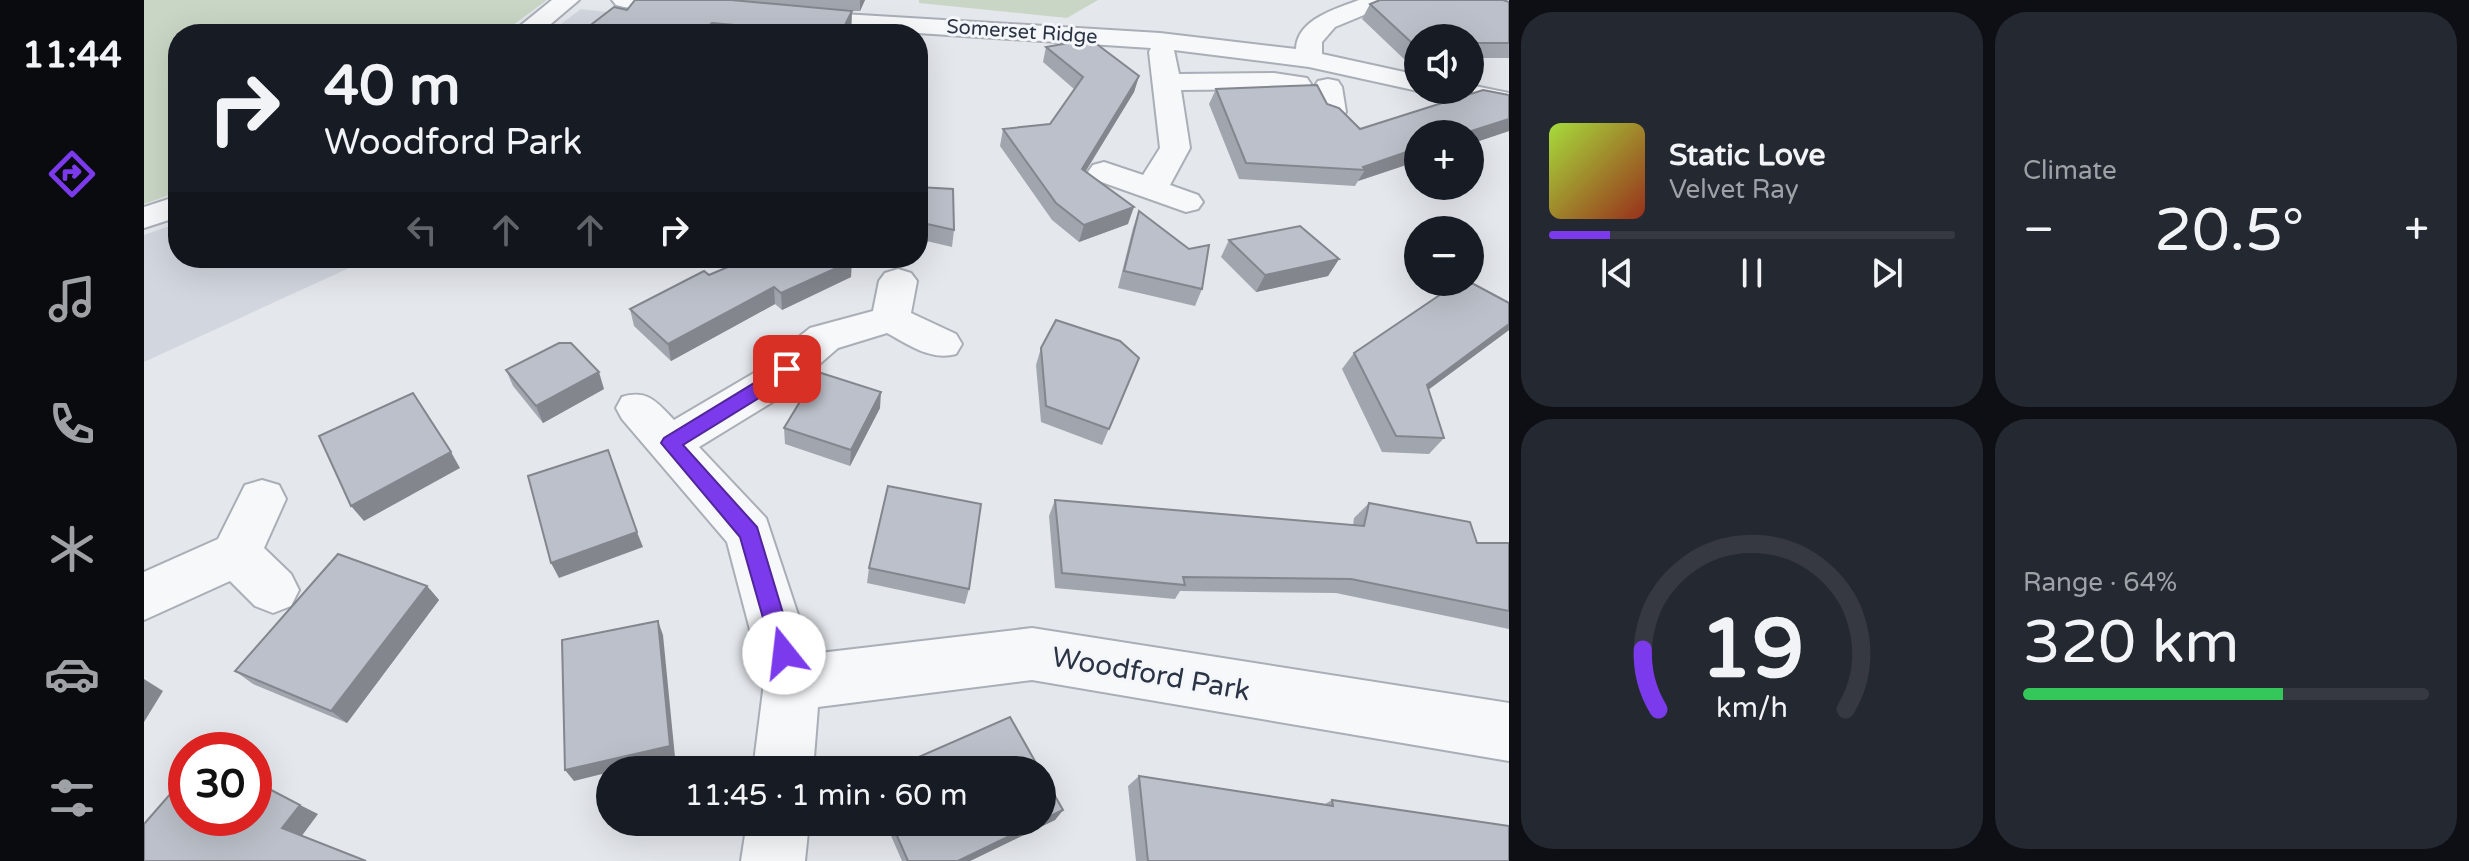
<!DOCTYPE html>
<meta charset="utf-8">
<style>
body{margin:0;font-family:"Varela Round",sans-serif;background:#242831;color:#f1f3f6;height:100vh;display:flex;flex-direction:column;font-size:30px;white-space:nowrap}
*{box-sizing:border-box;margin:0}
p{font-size:26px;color:#9ea1a6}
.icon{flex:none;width:44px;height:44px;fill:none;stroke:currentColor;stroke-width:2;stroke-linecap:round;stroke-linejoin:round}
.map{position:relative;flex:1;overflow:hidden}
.sheet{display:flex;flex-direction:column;gap:12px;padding:12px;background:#0d0f14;width:960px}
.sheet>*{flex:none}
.hud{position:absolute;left:24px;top:24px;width:760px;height:244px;border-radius:32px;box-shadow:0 8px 32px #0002;background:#171b24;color:#f1f3f6;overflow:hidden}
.controls{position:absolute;left:1260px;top:24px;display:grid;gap:16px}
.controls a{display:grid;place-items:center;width:80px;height:80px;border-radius:50%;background:#171b24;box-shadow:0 8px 32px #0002;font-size:40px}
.speed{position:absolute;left:24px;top:732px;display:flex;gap:16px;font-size:40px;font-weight:700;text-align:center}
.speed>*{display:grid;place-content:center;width:104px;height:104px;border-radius:50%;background:#171b24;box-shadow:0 8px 32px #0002;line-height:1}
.speed .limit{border:12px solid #d22;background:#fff;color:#111}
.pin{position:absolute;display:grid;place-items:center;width:68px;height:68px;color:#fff;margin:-34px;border-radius:16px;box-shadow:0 4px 12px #0006}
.me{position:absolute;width:88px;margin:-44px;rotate:344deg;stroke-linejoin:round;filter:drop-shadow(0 0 6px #0008)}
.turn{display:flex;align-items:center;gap:28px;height:168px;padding:0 24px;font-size:36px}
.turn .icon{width:104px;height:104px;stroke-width:2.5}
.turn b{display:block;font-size:56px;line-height:68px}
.lanes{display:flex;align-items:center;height:76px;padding:0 24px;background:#0003;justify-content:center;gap:40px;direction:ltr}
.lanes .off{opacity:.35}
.big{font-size:60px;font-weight:600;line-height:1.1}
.sheet .widget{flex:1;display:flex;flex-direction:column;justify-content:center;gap:12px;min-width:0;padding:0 28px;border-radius:32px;background:#242831}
.sheet .dial{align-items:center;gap:0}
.dial svg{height:208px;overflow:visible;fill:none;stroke:#363941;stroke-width:7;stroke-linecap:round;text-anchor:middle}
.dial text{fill:#f1f3f6;stroke:none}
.song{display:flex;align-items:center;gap:24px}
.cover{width:96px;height:96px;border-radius:12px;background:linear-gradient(135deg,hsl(80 70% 55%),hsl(10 70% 35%))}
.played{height:8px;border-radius:4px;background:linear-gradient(90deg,#7c3aed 15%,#363941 15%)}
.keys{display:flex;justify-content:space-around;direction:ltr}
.heat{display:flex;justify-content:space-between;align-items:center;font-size:44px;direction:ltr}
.charge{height:12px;border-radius:6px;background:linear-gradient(90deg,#34c759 64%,#363941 0)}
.sheet .tiles{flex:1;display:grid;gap:12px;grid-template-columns:repeat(2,1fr)}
.trip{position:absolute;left:452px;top:756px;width:460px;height:80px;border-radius:40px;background:#171b24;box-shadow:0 8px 32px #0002;font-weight:600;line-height:80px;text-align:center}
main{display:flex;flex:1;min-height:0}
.tab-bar{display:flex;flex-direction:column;width:144px;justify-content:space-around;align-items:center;background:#090b0e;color:#9ea1a6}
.tab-bar .icon{width:56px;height:56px}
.tab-bar .active{color:#7c3aed}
.tab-bar b{font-size:36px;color:#f1f3f6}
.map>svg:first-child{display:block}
.built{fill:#d2d6de}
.green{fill:#c9d6c5}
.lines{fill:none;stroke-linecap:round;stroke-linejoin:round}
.minor-casing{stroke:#a9aeb7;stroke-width:4}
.minor{fill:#f7f8fa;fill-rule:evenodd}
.wall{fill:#a1a5ae}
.shaded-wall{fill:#83868d}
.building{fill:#bbc0ca;stroke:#83868d;stroke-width:2}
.route{fill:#7c3aed;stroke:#51269a;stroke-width:2}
.labels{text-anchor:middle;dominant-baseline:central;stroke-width:6;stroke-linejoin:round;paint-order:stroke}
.far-street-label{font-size:20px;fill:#2b3445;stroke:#f4f6f9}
.near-street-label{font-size:28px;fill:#2b3445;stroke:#f4f6f9}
</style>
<main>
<nav class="tab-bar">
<b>11:44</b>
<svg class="icon active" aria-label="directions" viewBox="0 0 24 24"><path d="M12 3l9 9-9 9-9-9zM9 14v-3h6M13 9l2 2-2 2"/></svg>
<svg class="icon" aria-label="music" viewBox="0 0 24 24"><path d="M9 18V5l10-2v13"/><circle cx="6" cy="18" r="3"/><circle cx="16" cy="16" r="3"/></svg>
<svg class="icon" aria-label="phone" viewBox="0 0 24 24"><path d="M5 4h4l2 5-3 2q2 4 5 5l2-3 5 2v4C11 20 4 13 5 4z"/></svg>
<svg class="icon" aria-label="climate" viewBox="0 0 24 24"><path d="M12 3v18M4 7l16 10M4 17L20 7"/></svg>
<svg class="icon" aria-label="car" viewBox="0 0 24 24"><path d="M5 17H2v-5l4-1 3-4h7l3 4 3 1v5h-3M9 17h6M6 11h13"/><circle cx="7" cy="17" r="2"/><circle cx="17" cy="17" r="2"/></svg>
<svg class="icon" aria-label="filters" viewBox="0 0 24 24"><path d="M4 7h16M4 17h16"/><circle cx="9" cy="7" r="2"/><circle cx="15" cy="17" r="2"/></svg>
</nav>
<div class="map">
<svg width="1365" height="861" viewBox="0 0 1365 861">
<rect width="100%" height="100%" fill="#e4e7ec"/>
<g class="built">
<polygon points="437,9 576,25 676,34 404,34"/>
<polygon points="34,223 34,258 227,258 0,362 0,235"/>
</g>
<g class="green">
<polygon points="0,0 403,0 357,34 34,34 34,192 0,204"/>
<polygon points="775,0 954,0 923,18 775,3"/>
</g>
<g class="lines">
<defs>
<g id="minor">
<polygon points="408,0 435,0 395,34 366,34"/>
<polygon points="468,0 529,0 557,5 560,10 557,15 548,17 480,7 472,5"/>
<path d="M1215 0H1248L1244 5 1191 27 1178 42V54L1274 75V90H1279L1274 91 1165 67 1030 50 1035 74 1130 73 1163 78 1167 84 1163 90 1153 92 1130 89 1037 90 1046 148 1026 185 1054 195 1059 202 1054 209 1042 212 949 179 944 172 949 165 960 162 999 175 1016 148 1005 52 1007 48 649 25 640 23 637 18 640 13 649 11 1016 33 1152 49C1153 19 1192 9 1215 0Z"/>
<polygon points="1184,79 1194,81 1198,87 1202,112 1197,118 1187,121 1177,118 1172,112 1170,87 1174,81"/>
<polygon points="1326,85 1365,93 1365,111 1297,96 1293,90 1326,90"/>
<polygon points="34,196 34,217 0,228 0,207"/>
<path d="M754 269 767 273 773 281 767 313 812 334 818 344 812 354C787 361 765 345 743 333L694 348 640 395 555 447 622 518 667 654 888 628 1365 703V761L888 680 674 707 669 770H609L620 683 583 542 478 419 472 408 478 397C503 389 513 402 530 420L610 373 666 328 729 311 735 281 741 273Z"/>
<polygon points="118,480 135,485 142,499 120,548 147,574 155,590 147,606 129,613 111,606 86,581 0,620 0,572 74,539 101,485"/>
<polygon points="603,822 665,822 661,861 597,861"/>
</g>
</defs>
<use href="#minor" class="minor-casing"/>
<use href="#minor" class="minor"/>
</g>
<g class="wall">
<polygon points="491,0 721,0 716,11 708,11 707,31 706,34 435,34 483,10"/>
<polygon points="1365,2 1365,58 1326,58 1326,38 1274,38 1274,59 1260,59 1218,19 1226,4"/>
<polygon points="902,47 995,76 990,92 942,171 984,224 935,242 908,220 856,146 859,129 906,124 930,89 899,62"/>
<polygon points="1072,89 1183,104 1216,129 1365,131 1326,144 1326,134 1274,134 1274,161 1214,181 1211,186 1095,179 1065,104"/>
<polygon points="774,187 810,230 808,247 774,239"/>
<polygon points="995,211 1045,249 1058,289 1051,306 974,288 989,228"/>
<polygon points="1085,240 1195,259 1184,276 1112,292 1077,257"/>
<polygon points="565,275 707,277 638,310 631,304 527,361 490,326 486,309"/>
<polygon points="1365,303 1365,330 1284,390 1300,438 1285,454 1238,452 1198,369 1210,353"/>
<polygon points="897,348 995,358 958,445 897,422 892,365"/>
<polygon points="362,370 460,389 399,423 369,386"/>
<polygon points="736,408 706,466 641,444 640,428"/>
<polygon points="911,500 1209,525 1210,518 1225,503 1333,543 1365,543 1365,629 1192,593 1036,591 1031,599 911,588 905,516"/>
<polygon points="725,568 825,589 821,604 723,583"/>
<polygon points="283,586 295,600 203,723 109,684 91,671"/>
<polygon points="995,776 1181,804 1188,800 1365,861 992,861 984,786"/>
<polygon points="919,810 911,820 826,861 758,861 741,822 898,822"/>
</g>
<g class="shaded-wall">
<polygon points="716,0 721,0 716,11"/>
<polygon points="708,11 707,31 706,34 699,34 699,29"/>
<polygon points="568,23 569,34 555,34"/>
<polygon points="995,76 990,92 933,185 938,169"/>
<polygon points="1365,119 1365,131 1326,144 1326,134 1318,134"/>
<polygon points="1274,148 1274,161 1214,181 1221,170 1219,167"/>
<polygon points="990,207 984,224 935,242 940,225"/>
<polygon points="1195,259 1184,276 1112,292 1121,275"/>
<polygon points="708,261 707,277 638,310 637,293"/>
<polygon points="630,287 631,304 527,361 524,344"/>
<polygon points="1365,324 1365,330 1269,401 1283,385"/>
<polygon points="455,372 460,389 399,423 392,406"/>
<polygon points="737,392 736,408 706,466 707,450"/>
<polygon points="307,452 316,468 220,521 207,506"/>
<polygon points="493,532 499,547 415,578 407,563"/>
<polygon points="283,586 295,600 203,723 187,711"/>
<polygon points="514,621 519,635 531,757 475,770 466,770 466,772 430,781 421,770"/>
<polygon points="0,679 19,691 0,722"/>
<polygon points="156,805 174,814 157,837 138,828"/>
<polygon points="919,810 911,820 826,861 814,861 894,822 898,822 898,820"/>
</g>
<g class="building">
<polygon points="491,0 587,0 708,11 699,29 672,27 670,32 568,23 555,34 435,34 470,7 483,10"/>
<polygon points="1236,0 1359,0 1365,2 1365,43 1326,43 1326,38 1274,38 1274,43 1268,43 1226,4"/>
<polygon points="946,39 995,76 938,169 990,207 940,225 912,203 859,129 906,124 939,77 902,47"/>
<polygon points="1173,85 1183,104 1195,108 1216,129 1339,90 1365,95 1365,119 1318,134 1274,134 1274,148 1219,167 1221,170 1102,163 1072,89"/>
<polygon points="774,187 809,189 810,230 774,222"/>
<polygon points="995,211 1045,249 1065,245 1058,289 980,271"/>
<polygon points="1156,226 1195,259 1121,275 1085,240"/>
<polygon points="605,258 705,258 708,261 637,293 630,287 524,344 486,309 560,271 565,275"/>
<polygon points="1315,282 1326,282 1365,303 1365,324 1283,385 1300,438 1252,436 1210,353"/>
<polygon points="912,320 976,341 995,358 965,429 902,406 897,348"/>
<polygon points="415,343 427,343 455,372 392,406 362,370"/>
<polygon points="674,372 737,392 707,450 640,428"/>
<polygon points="269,393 307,452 207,506 175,436"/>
<polygon points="464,450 493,532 407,563 384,476"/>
<polygon points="744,486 837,504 825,589 725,568"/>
<polygon points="911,500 1220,526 1225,503 1326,522 1333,543 1365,543 1365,611 1207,579 1039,577 1041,585 918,573"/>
<polygon points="194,554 283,586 187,711 91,671"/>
<polygon points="514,621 526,746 421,770 418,640"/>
<polygon points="866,717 896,770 745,770"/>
<polygon points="898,773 919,810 898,820"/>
<polygon points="42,776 42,818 110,818 110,781 156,805 138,828 222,861 0,861 0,824"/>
<polygon points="995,776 1189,806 1188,800 1365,826 1365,861 1004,861"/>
<polygon points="747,822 894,822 814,861 764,861"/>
</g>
<polygon class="route" points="643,363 652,369 631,388 539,445 613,527 651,653 648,660 640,663 632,660 629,653 596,537 517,443 520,438"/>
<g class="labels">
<g class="far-street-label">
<text transform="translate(878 32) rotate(4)">Somerset Ridge</text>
</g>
<g class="near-street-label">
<text transform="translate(1007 674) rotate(10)">Woodford Park</text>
</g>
</g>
</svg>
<div class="controls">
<a><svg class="icon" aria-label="sound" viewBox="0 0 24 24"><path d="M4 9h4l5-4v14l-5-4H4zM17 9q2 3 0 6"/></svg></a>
<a>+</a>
<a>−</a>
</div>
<div class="speed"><div class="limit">30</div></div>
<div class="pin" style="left:643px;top:369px;background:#d93025"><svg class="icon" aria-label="arrive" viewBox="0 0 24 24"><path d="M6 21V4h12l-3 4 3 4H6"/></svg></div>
<svg class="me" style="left:640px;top:653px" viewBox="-20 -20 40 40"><circle r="19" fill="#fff"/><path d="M0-13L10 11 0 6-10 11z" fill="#7c3aed"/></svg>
<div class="trip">11:45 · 1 min · 60 m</div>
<div class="hud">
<div class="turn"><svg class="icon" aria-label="right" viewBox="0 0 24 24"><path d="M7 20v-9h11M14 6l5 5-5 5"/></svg><div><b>40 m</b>Woodford Park</div></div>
<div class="lanes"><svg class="icon off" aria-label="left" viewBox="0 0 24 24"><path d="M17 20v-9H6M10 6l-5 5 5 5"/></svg><svg class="icon off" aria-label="ahead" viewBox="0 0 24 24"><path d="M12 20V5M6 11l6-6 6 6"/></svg><svg class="icon off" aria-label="ahead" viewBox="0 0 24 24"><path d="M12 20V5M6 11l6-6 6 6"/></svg><svg class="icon" aria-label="right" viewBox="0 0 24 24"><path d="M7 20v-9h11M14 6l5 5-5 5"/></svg></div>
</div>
</div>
<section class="sheet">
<div class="tiles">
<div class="widget">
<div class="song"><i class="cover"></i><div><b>Static Love</b><p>Velvet Ray</p></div></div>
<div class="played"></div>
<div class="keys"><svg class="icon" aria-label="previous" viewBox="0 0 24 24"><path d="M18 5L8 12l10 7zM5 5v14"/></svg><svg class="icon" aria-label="pause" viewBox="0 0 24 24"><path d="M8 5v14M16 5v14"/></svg><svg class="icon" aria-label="next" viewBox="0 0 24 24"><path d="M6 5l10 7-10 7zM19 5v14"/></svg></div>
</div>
<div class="widget"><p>Climate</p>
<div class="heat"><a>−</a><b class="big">20.5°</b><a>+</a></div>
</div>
<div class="widget dial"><svg viewBox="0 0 100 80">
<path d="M14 69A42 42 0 1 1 86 69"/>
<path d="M14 69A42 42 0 0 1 8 46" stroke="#7c3aed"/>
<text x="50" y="56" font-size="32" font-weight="700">19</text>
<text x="50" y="72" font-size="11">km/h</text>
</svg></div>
<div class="widget"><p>Range · 64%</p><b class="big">320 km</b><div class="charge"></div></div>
</div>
</section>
</main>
